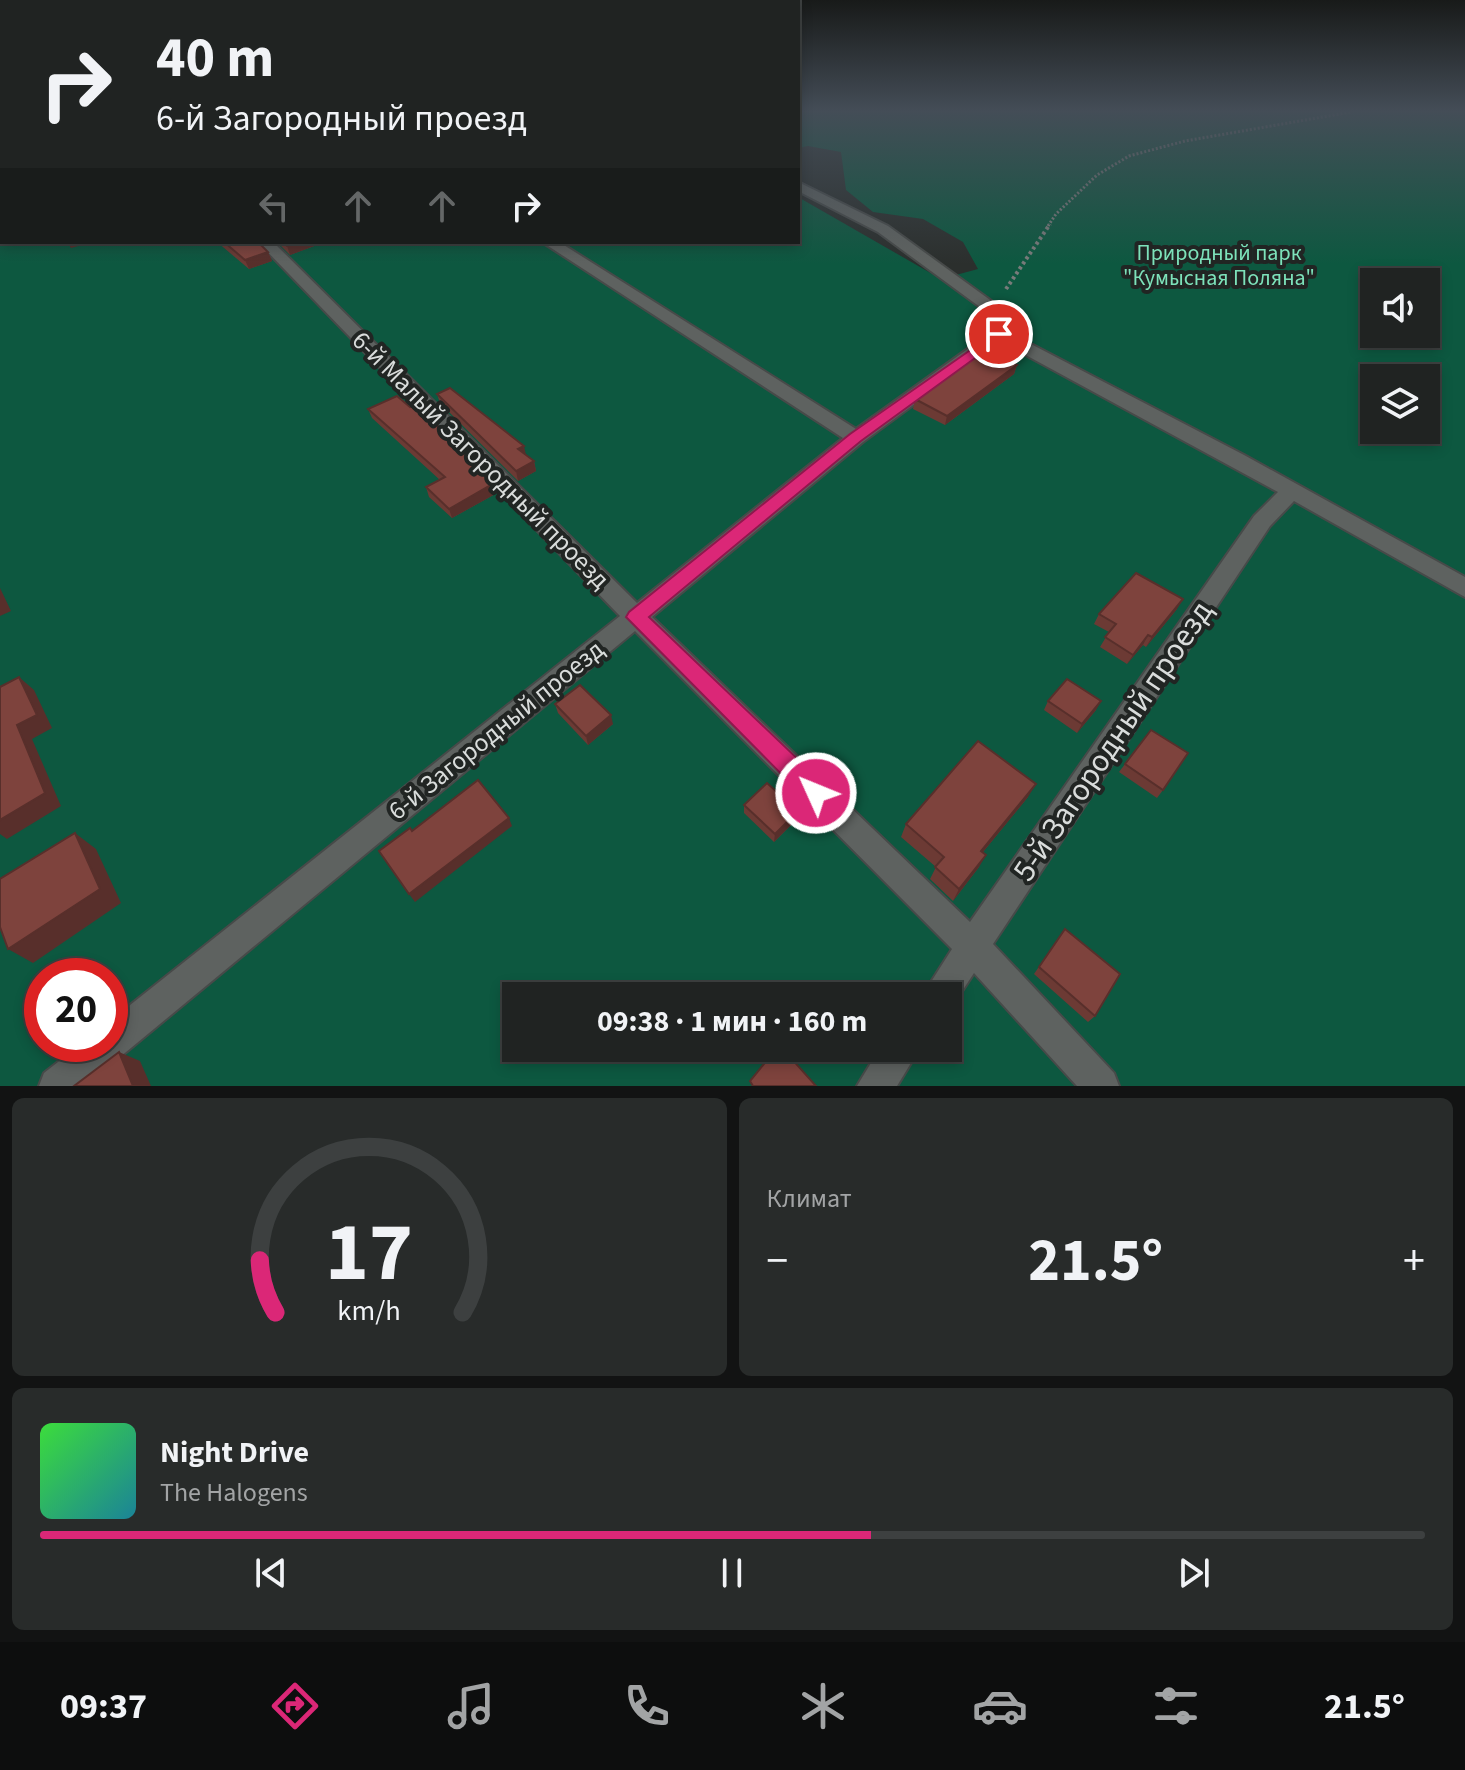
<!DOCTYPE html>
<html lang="ru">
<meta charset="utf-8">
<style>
body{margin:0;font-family:"Source Sans 3",sans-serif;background:#282b2a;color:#f1f3f6;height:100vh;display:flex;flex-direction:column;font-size:30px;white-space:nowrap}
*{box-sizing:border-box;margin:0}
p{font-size:26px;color:#a2a4a5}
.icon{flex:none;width:44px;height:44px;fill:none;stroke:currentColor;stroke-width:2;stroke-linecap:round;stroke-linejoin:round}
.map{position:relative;height:1086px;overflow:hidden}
.panel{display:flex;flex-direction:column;gap:12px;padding:12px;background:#121313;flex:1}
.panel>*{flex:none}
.hud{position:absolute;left:0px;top:0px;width:800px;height:244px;box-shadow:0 4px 12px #0003,0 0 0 2px #3d4040;background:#202322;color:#f1f3f6;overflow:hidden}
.buttons{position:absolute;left:1360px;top:268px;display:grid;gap:16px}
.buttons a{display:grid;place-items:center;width:80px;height:80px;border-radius:0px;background:#202322;box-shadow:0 4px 12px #0003,0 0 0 2px #3d4040;font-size:40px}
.speed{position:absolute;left:24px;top:958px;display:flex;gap:16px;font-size:40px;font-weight:700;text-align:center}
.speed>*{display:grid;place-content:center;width:104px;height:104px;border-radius:50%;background:#202322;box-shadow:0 4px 12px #0003,0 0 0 2px #3d4040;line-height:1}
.speed .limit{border:12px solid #d22;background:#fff;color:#111}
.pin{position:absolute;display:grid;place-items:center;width:68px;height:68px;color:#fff;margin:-34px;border:4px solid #fff;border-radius:50%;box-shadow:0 2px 8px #0007}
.me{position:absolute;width:88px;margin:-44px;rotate:314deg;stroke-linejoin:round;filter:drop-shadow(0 0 6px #0008)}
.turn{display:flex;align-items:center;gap:28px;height:168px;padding:0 24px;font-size:36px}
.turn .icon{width:104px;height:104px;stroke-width:2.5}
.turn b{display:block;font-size:56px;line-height:68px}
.lanes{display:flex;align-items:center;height:76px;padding:0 24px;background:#0003;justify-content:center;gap:40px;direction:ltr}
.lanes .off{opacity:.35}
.big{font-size:60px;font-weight:700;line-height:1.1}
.panel .widget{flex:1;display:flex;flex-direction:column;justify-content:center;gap:12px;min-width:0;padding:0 28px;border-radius:12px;background:#282b2a}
.panel .dial{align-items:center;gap:0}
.dial svg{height:208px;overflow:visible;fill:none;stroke:#3d4040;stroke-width:7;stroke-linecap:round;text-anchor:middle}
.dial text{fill:#f1f3f6;stroke:none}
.song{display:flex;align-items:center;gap:24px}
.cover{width:96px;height:96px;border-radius:12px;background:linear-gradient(135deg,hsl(120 70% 55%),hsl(190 70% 35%))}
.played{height:8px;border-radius:4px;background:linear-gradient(90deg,#db2777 60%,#3d4040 60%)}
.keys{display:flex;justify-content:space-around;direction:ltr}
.heat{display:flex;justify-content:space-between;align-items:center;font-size:44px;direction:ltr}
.panel .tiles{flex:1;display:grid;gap:12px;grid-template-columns:1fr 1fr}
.widget:last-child{grid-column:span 2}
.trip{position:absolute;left:502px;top:982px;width:460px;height:80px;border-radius:0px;background:#202322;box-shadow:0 4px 12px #0003,0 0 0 2px #3d4040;font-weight:700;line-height:80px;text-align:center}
.tab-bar{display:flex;height:128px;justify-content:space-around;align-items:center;background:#0d0e0e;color:#a2a4a5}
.tab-bar .icon{width:56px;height:56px}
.tab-bar .active{color:#db2777}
.tab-bar b{font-size:36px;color:#f1f3f6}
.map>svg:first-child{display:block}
.green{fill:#0d5840;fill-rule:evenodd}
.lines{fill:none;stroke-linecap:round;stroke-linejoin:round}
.lane-casing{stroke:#474a49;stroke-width:4}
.path-far1{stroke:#787b7a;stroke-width:3;stroke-dasharray:2 2;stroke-linecap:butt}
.path{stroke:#787b7a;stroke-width:4;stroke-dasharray:3 3;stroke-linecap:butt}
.lane{fill:#5e6260;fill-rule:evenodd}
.wall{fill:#6c3a34}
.shaded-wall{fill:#582f2b}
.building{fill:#7e433d;stroke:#582f2b;stroke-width:2}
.route{fill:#db2777;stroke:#8e194d;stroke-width:2}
.labels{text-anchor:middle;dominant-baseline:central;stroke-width:8;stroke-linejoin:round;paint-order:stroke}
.far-park-label{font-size:22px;fill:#7de2ba;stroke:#212523}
.street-label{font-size:26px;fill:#d9dcdb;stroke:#212523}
.near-street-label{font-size:32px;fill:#d9dcdb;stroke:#212523}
</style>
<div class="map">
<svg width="1465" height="1086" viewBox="0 0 1465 1086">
<rect width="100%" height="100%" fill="#2b2f2d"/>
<path class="green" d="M0 112 2 242H798V197L941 279 978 269 963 242 923 219 873 212 846 190 841 152 808 146 798 148V112H1465V1086H0ZM1374 282H1426V334H1374ZM1374 378H1426V430H1374ZM42 976H110V1044H42ZM516 996H948V1048H516Z"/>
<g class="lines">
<defs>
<g id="lane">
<path d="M798 182 888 226 997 305 1006 331 1244 455 1465 577V597L1294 501 1270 526 993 944 1114 1073 1119 1086H1077L974 973 951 1008 948 1009V996H922L952 949 635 631 85 1086H39L44 1073 81 1044H110V1021L620 616 258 242H273L637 603 843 438 542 242H559L856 429 990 333 984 310 878 232 798 191ZM1000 341 1278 492 1254 516 970 922 652 617 863 442Z"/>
<polygon points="0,215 2,215 0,224"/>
<polygon points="880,1048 920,1048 897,1086 857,1086"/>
</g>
</defs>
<use href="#lane" class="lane-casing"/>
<polyline class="path-far1" points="1048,226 1056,214 1097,175 1129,156 1185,141 1351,112"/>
<polyline class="path" points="1006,289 1050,224"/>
<use href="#lane" class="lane"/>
</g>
<g class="wall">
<polygon points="217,242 258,242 268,252 272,261 249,269"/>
<polygon points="277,242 325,242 290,255"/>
<polygon points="1017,365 1014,374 945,425 913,409 915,399"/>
<polygon points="437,394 534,461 536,471 518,481 440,403"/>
<polygon points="368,409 494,483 497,493 452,518 429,497 426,487 440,480 372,418"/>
<polygon points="1177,609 1146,647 1143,645 1127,664 1100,647 1109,632 1094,624 1099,614"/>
<polygon points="1048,701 1096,710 1077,733 1044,710"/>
<polygon points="555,704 613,724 588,745 558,713"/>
<polygon points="1151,730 1163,790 1157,798 1119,772"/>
<polygon points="1028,797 983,852 979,867 953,901 930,879 936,867 901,837 906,824"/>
<polygon points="744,805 797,819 774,842 744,813"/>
<polygon points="1065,929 1095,1016 1088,1022 1034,974"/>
</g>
<g class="shaded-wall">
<polygon points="67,242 93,242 71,248"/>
<polygon points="299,242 325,242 290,255 287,246"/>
<polygon points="268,252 272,261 249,269 245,260"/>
<polygon points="1017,365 1014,374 945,425 947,416"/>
<polygon points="524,446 526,455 518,449"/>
<polygon points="534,461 536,471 518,481 516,471"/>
<polygon points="494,483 497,493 452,518 449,509"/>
<polygon points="0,588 11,611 0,616"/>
<polygon points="1183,599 1177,609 1146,647 1152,637"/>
<polygon points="1148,635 1143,645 1127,664 1133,655"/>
<polygon points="19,677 34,690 52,728 32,739 61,806 7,839 0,834 0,820 17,725"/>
<polygon points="1101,701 1096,710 1077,733 1082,724"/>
<polygon points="611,715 613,724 588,745 586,736"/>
<polygon points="1036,784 1028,797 974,863 981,851"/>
<polygon points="798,811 797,819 774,842 775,834"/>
<polygon points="509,818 512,826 415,902 409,894"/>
<polygon points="75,833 96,849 121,903 33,963 8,949"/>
<polygon points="986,855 979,867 953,901 959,889"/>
<polygon points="119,1052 140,1061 151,1086 133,1086"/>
</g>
<g class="building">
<polygon points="224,242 258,242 268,252 245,260"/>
<polygon points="282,242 299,242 287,246"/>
<polygon points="983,350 1017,365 947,416 915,399"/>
<polygon points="450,388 524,446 518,449 534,461 516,471 437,394"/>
<polygon points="397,396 410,407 416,404 494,483 449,509 426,487 445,477 368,409"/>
<polygon points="1136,573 1183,599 1152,637 1148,635 1133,655 1105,637 1116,624 1099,614"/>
<polygon points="19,677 37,715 17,725 45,793 0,820 0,687"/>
<polygon points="1067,679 1101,701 1082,724 1048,701"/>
<polygon points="580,685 611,715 586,736 555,704"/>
<polygon points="1151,730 1188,753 1163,790 1125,764"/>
<polygon points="978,741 1036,784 981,851 986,855 959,889 935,867 944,857 906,824"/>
<polygon points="478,780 509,818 409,894 379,851 410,828 412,831"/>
<polygon points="767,783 798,811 775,834 744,805"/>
<polygon points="75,833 100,889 8,949 0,927 0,879"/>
<polygon points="1065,929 1120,974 1095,1016 1039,967"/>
<polygon points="777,1048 782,1048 816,1086 753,1086 750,1081"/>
<polygon points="119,1052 133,1086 74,1086"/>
</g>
<linearGradient id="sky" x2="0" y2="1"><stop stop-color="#181a19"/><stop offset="0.42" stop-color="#444d57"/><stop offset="1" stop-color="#444d57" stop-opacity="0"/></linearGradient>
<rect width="1465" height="264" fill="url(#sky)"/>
<polygon class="route" points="999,330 1004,331 1004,337 861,441 649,617 825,785 828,793 825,801 816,804 808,801 626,617 629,612 850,434"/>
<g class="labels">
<g class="far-park-label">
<text x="1219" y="253">Природный парк<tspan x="1219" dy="25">"Кумысная Поляна"</tspan></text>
</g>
<g class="street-label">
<text transform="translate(481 460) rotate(45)">6-й Малый Загородный проезд</text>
<text transform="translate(496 730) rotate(-39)">6-й Загородный проезд</text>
</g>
<g class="near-street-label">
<text transform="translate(1113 741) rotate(-56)">5-й Загородный проезд</text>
</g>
</g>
</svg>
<div class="buttons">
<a><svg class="icon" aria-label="sound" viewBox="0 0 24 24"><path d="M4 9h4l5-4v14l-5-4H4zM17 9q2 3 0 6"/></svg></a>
<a><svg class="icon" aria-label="layers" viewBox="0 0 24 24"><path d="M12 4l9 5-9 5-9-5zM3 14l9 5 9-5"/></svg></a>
</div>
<div class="speed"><div class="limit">20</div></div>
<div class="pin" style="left:999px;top:334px;background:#d93025"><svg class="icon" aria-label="arrive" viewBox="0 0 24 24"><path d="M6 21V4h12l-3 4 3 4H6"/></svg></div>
<svg class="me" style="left:816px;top:793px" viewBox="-20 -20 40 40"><circle r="17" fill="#db2777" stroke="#fff" stroke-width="3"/><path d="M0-11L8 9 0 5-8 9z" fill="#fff"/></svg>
<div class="trip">09:38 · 1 мин · 160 m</div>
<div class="hud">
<div class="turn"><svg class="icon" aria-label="right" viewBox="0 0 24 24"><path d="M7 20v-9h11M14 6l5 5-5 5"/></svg><div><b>40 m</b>6-й Загородный проезд</div></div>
<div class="lanes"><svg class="icon off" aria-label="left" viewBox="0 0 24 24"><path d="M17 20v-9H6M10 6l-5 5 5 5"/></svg><svg class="icon off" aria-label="ahead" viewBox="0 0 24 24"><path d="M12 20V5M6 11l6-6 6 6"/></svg><svg class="icon off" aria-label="ahead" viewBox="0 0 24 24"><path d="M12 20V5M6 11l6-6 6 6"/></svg><svg class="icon" aria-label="right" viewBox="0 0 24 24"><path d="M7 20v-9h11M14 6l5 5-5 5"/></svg></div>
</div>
</div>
<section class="panel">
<div class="tiles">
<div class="widget dial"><svg viewBox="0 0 100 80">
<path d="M14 69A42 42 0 1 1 86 69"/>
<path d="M14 69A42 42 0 0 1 8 49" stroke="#db2777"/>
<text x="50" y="56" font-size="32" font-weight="700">17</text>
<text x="50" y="72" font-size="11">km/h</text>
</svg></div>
<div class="widget"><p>Климат</p>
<div class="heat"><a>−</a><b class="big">21.5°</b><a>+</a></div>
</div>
<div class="widget">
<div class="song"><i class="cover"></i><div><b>Night Drive</b><p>The Halogens</p></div></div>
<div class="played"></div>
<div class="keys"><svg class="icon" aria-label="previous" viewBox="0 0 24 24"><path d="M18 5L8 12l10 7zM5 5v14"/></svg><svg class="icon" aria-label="pause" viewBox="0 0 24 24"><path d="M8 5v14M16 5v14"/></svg><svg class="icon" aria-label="next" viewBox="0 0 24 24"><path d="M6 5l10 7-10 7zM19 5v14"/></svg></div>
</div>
</div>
</section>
<nav class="tab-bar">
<b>09:37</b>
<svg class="icon active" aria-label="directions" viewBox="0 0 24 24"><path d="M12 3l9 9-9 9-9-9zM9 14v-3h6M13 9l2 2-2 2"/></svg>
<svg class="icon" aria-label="music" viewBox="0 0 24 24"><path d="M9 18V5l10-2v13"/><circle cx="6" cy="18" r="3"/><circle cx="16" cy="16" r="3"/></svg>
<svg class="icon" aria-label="phone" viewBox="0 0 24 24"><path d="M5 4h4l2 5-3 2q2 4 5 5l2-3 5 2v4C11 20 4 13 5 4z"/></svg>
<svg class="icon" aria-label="climate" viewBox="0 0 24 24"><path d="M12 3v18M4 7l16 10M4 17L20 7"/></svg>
<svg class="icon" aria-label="car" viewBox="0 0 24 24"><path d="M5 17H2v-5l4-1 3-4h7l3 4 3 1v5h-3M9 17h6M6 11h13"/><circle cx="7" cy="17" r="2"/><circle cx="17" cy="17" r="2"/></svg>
<svg class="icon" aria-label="filters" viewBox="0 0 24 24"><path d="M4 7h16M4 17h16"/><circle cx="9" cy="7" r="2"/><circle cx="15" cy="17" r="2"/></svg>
<b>21.5°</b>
</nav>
